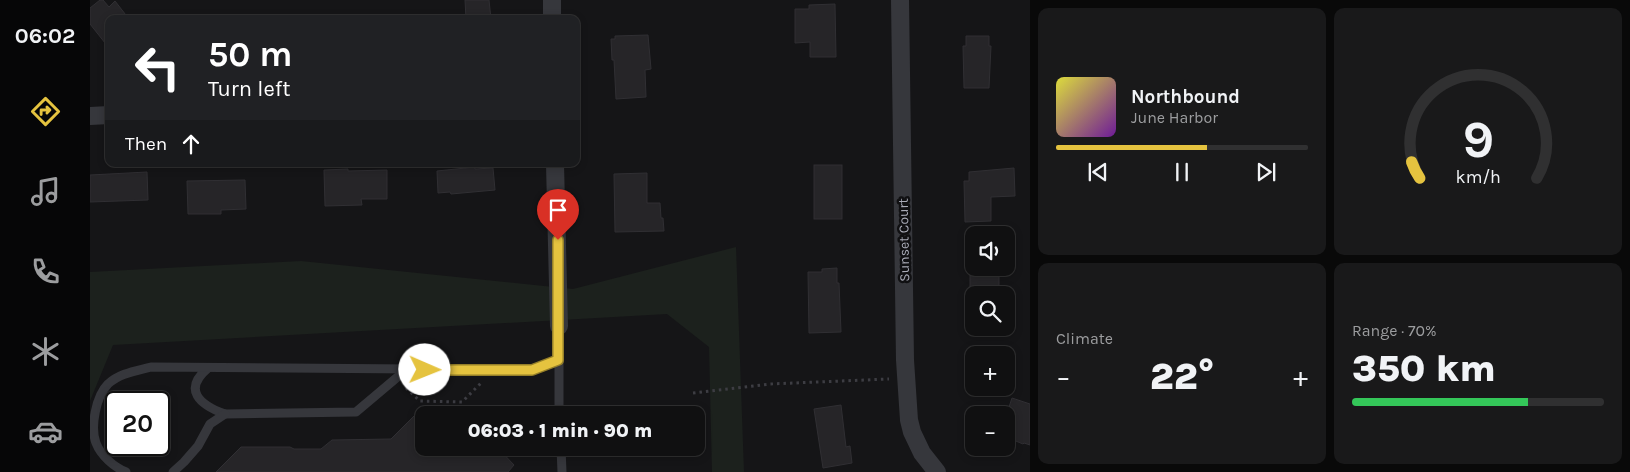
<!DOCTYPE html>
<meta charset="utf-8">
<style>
body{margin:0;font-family:Karla,sans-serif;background:#19191a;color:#f1f3f6;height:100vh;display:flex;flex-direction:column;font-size:19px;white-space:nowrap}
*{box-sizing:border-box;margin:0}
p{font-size:16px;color:#9c9d9f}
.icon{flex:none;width:28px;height:28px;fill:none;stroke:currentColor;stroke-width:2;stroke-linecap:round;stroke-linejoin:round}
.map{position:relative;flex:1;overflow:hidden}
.panel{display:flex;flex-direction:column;gap:8px;padding:8px;background:#090909;width:600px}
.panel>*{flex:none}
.hud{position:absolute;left:15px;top:15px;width:475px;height:152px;border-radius:10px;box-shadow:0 2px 8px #0003,0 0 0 1px #303031;background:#202124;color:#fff;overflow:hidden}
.controls{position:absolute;left:875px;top:226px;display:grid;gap:10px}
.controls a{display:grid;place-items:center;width:50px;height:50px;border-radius:10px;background:#101011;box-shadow:0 2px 8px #0003,0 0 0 1px #303031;font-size:25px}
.speed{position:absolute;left:15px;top:391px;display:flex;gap:10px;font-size:25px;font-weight:700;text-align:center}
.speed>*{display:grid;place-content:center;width:65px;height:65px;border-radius:50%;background:#101011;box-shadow:0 2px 8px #0003,0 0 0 1px #303031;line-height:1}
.speed .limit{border:2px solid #111;border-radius:8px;background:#fff;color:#111}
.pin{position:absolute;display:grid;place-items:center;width:42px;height:42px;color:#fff;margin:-51px -21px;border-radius:50% 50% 50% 0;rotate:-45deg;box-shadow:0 0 5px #0007}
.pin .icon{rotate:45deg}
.me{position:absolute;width:55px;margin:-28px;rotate:91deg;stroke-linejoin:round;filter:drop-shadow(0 0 4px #0008)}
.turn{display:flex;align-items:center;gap:18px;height:105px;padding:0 20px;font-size:22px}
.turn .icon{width:65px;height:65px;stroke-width:2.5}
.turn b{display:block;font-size:35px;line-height:42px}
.then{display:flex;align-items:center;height:48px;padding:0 20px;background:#0003;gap:10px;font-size:19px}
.big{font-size:38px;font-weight:800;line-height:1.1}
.panel .card{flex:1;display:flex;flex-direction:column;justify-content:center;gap:8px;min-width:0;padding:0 18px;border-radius:10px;background:#19191a}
.panel .dial{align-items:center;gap:0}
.dial svg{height:130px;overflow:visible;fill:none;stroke:#303031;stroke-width:7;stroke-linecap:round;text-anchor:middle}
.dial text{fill:#f1f3f6;stroke:none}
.song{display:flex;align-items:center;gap:15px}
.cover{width:60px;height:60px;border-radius:8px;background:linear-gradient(135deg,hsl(60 70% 55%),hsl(280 70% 35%))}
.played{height:5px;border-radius:2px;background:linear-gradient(90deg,#e5c33f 60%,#303031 60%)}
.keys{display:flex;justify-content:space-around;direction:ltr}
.heat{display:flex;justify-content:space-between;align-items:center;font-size:28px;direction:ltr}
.charge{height:8px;border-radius:4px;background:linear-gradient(90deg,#34c759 70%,#303031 0)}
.panel .tiles{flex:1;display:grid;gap:8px;grid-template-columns:repeat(2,1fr)}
.trip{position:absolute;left:325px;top:406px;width:290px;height:50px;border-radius:10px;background:#101011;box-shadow:0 2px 8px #0003,0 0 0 1px #303031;font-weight:800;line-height:50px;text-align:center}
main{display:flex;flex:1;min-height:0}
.menu{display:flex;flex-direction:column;width:90px;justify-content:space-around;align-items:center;background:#060607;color:#9c9d9f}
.menu .icon{width:35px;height:35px}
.menu .selected{color:#e5c33f}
.menu b{font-size:22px;color:#f1f3f6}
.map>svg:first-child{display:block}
.green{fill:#1c211d}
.building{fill:#262528;stroke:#302f33}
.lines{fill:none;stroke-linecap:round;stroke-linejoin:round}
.path{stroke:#3d3d43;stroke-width:3;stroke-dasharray:2.5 4;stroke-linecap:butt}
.lane{stroke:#36373c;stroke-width:9}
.street{stroke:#36373c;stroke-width:18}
.route-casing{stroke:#957f29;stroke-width:12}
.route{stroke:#e5c33f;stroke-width:9}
.labels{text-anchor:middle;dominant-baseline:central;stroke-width:5;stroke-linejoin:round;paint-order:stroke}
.street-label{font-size:14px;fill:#a8aab6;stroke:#101012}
</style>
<main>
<nav class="menu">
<b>06:02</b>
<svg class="icon selected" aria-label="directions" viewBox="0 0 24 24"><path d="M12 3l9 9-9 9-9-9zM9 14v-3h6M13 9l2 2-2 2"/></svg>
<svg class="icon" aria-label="music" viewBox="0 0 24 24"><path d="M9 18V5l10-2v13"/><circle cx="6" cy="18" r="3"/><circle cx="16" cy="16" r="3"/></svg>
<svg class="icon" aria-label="phone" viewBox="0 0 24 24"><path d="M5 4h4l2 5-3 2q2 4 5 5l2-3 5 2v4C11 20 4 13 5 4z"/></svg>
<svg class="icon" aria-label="climate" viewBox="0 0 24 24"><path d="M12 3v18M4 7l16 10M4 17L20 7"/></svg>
<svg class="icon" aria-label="car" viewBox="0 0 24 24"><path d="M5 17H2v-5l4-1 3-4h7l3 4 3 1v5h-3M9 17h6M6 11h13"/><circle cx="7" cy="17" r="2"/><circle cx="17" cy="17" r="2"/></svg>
</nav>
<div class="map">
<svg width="940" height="472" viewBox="0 0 940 472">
<rect width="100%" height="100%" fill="#151517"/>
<polygon class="green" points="646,247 654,472 622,472 619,347 577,314 23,345 0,401 0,272 211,261 483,289"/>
<g class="building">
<polygon points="10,0 13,0 19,7 25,1 39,19 19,19 19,48 0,24 0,8"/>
<polygon points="375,0 399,0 401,19 376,19"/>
<polygon points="745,4 746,57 720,57 720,42 705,43 705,9 719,9 719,5"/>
<polygon points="558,35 561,69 555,70 556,97 526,99 524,60 522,60 521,39 525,39 525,36"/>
<polygon points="876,36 899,36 899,46 901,46 899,88 874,88 873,46 876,46"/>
<rect x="724" y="165" width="28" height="54"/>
<polygon points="385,167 385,169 403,168 405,190 361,194 360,192 348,193 347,171"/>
<polygon points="924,168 925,196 901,197 901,221 875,222 874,181 879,181 879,172"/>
<polygon points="258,169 258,171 297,170 297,199 271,199 272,205 235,206 234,170"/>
<polygon points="57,172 58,200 0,202 0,175"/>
<polygon points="557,173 557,203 570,203 571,218 573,218 574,231 525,232 524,174"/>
<polygon points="155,180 156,209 131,210 131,214 98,214 97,181"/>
<polygon points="747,268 747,283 749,283 751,332 719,333 718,272 732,272 732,269"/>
<polygon points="909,274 909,295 880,295 880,275"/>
<polygon points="922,398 940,404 940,445 934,443 933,444 916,437 916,407 919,407"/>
<polygon points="751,405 756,447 760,446 762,463 733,468 724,409"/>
<polygon points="334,406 334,448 408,448 424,465 418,472 126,472 151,447 200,447 204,449 231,449 242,440 301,439"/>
</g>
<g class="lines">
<g class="path">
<polyline points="316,388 330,401 372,402 392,382"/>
<polyline points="603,393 680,384 799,379"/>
</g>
<g class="lane">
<polyline points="469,326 469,415"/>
<path d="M118 368C92 390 110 405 135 414L266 412 317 369"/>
<polyline points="458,415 469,409"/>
<polyline points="423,448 424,448"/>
<polyline points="471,448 472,472"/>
<path d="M36 472C24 467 11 456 6 443 0 427 6 396 18 384 30 373 46 371 61 367L442 370 468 360"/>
<polyline points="83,472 94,462 108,446 120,424 135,414"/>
</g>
<g class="street">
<polyline points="462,0 462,19"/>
<polyline points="810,0 815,360 819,420 822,432 832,453 847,472"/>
<polyline points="0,116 19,115"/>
<polyline points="465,164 469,326"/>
</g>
</g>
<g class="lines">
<defs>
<polyline id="route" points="335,370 442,370 468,360 468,240"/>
</defs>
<use href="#route" class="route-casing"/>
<use href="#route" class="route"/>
</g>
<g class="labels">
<g class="street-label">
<text transform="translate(814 240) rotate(-91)">Sunset Court</text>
</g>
</g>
</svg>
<div class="controls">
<a><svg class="icon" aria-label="sound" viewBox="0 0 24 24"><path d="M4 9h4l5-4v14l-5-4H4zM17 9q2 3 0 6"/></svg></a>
<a><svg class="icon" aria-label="search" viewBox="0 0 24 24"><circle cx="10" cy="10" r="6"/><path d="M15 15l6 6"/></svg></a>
<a>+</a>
<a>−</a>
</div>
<div class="speed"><div class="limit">20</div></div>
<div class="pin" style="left:468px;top:240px;background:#d93025"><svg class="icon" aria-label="arrive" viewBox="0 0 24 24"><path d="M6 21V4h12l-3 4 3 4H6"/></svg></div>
<svg class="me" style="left:335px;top:370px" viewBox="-20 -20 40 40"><circle r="19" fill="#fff"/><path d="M0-13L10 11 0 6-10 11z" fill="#e5c33f"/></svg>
<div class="trip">06:03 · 1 min · 90 m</div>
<div class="hud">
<div class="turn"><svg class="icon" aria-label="left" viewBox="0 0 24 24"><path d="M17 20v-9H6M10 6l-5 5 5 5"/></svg><div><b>50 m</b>Turn left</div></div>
<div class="then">Then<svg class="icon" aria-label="ahead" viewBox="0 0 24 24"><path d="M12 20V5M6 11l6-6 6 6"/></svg></div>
</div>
</div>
<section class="panel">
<div class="tiles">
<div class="card">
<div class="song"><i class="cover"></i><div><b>Northbound</b><p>June Harbor</p></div></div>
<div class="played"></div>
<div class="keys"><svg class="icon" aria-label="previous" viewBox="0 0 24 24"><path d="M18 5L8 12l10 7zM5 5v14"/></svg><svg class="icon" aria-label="pause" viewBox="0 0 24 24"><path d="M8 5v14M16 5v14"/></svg><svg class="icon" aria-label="next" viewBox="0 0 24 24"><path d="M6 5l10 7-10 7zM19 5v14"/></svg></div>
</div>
<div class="card dial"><svg viewBox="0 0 100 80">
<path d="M14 69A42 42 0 1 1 86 69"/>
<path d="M14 69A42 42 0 0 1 9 59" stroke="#e5c33f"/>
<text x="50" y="56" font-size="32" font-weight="700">9</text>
<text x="50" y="72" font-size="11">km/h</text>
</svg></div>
<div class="card"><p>Climate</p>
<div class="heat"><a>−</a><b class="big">22°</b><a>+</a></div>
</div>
<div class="card"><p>Range · 70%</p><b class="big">350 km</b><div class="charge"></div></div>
</div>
</section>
</main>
